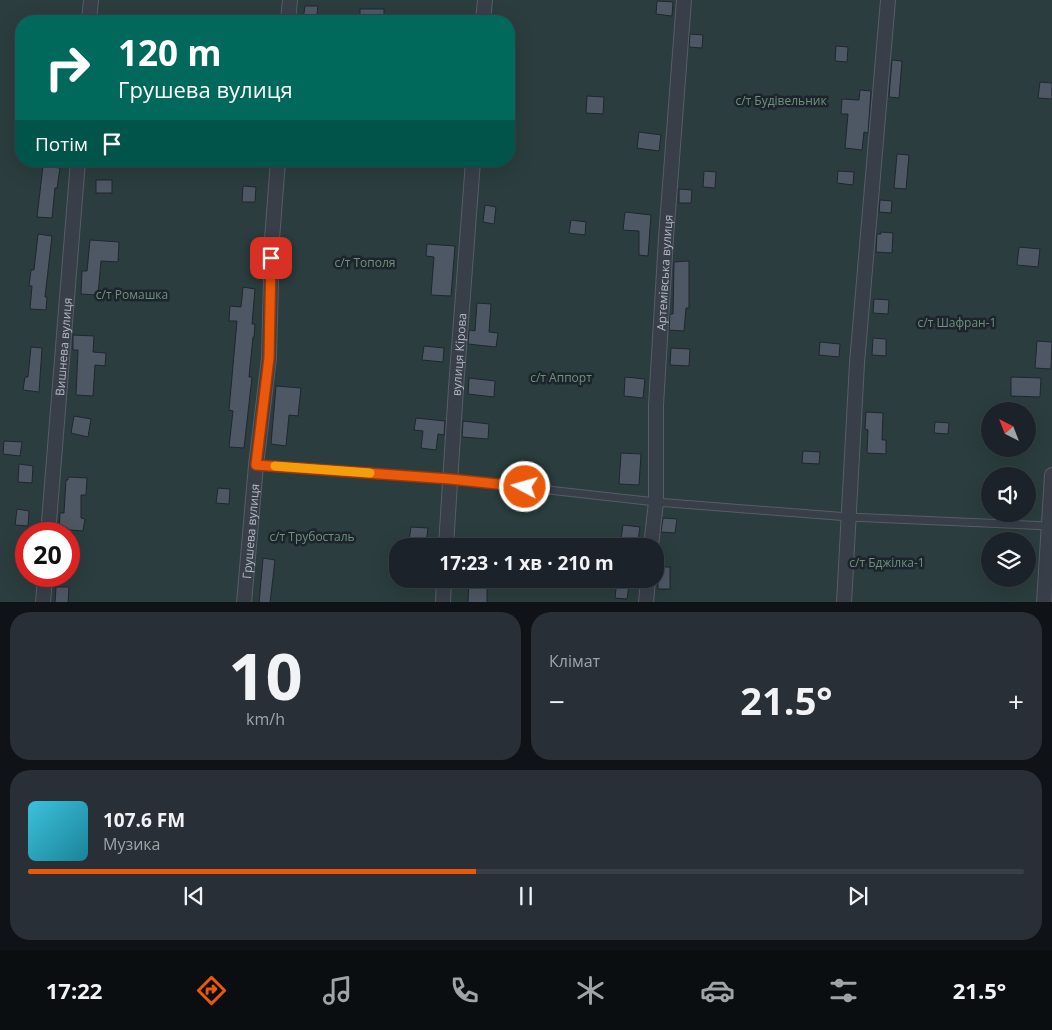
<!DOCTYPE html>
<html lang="uk">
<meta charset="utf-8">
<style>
body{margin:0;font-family:"Open Sans",sans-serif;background:#292f36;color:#f1f3f6;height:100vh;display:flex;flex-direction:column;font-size:19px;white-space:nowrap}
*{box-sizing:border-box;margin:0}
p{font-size:16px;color:#a0a4a8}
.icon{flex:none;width:28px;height:28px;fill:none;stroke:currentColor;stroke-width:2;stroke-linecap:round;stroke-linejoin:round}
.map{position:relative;height:602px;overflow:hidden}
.side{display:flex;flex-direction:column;gap:10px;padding:10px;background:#0f1317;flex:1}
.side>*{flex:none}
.top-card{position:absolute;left:15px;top:15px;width:500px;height:152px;border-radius:20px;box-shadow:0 5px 20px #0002,0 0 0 1px #3a3f47;background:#00695c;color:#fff;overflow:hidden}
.needle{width:32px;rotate:318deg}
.fabs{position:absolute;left:981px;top:402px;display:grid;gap:10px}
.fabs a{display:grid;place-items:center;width:55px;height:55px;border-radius:50%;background:#1c222a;box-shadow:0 5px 20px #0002,0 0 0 1px #3a3f47;font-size:25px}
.speed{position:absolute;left:15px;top:522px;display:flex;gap:10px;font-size:25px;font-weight:700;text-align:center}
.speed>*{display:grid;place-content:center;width:65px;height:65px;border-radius:50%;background:#1c222a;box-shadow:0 5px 20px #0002,0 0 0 1px #3a3f47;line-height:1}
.speed .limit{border:8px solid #d22;background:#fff;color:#111}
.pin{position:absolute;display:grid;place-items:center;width:42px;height:42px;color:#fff;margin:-21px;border-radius:10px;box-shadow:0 2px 8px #0006}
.me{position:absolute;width:55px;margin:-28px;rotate:276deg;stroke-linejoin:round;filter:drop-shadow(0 0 4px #0008)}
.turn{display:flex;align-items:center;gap:18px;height:105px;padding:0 20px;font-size:22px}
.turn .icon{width:65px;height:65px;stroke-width:2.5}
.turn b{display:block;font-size:35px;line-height:42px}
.then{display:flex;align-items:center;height:48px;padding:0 20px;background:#0003;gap:10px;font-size:19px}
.big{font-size:38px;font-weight:700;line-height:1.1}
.side .tile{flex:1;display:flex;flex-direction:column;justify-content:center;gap:8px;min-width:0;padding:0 18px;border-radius:20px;background:#292f36}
.side .dial{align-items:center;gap:0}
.dial b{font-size:65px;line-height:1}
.song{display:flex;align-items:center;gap:15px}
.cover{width:60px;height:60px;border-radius:8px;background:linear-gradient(135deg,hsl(190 70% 55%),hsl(190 70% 35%))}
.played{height:5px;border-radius:2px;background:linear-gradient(90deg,#ea580c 45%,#3a3f47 45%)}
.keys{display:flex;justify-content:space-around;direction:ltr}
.heat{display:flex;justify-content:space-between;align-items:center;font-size:28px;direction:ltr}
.side .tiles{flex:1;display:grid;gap:10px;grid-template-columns:1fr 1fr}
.tile:last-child{grid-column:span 2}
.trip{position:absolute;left:389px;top:538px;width:275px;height:50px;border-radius:20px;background:#1c222a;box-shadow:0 5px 20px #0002,0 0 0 1px #3a3f47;font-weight:700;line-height:50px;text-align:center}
.dock{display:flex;height:80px;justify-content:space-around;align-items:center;background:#0b0e11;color:#a0a4a8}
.dock .icon{width:35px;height:35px}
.dock .current{color:#ea580c}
.dock b{font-size:22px;color:#f1f3f6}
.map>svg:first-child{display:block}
.green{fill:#2b3d3e;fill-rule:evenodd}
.building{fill:#4e5764;stroke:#202630}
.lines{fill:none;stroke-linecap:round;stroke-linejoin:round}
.service-casing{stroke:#575d67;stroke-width:9}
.minor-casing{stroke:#575d67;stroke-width:16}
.service{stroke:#383f49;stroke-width:7}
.minor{stroke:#383f49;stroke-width:14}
.route-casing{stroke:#983908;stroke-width:12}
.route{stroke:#ea580c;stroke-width:9}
.slow{stroke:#f59e0b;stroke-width:9}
.labels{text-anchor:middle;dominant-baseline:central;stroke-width:5;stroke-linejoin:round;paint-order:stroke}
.park-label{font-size:12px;fill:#6d9376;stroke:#1e242e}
.street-label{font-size:12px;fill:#b4bac5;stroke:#1e242e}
</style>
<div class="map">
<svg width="1052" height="603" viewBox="0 0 1052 603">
<rect width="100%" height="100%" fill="#252d38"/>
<path class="green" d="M0 0H1052V602H0ZM21 21H509V161H21ZM990 411H1028V449H990ZM990 476H1028V514H990ZM26 534H69V576H26ZM990 541H1028V579H990ZM398 546H655V579H398Z"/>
<g class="building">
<polygon points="657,1 673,2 672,16 656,14"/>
<polygon points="305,6 318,6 316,21 303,20"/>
<rect x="360" y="9" width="24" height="12"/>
<polygon points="690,34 703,35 702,48 689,47"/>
<polygon points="836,46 848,47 847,62 835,61"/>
<polygon points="892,60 902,61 899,98 889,97"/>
<polygon points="1040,82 1052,83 1052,99 1038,98"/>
<polygon points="860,90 871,91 868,133 864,132 862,150 845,148 848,114 841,114 842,99 859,100"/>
<polygon points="587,96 604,97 603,114 586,113"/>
<polygon points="639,132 661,135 659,151 637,148"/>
<polygon points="897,154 909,155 906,189 894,188"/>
<polygon points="43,166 60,168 57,188 55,188 52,218 37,217"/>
<polygon points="704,171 716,172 715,188 703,187"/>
<polygon points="838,171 854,172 853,185 837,183"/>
<rect x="96" y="180" width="16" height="13"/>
<polygon points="243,186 256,187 255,202 242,202"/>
<polygon points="679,189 692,190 691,203 679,203"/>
<polygon points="880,200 892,201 891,213 879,212"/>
<polygon points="485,205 496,207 494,224 483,222"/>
<polygon points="625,212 651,215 648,256 639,255 639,231 623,230"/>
<polygon points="571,220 586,222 585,235 569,233"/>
<polygon points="881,232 893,233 892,253 876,252 877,234 881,234"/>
<polygon points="38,234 52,236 45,297 47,297 46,310 30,309 32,286 29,286 31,270 34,270"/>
<polygon points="90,240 119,242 118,262 101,261 98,295 81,294 82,271 87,271"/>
<polygon points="427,244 455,246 451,296 431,295 434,257 426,256"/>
<polygon points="1019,247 1040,249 1038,267 1017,265"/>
<polygon points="689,261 689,308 686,308 684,331 669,330 670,314 673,314 674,262"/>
<polygon points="243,287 255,289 252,324 255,324 254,337 253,337 249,377 252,377 244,448 229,447 233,411 229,410 237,321 229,321 230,306 241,307"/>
<polygon points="874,299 889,300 888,314 873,313"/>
<polygon points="477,303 491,304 489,332 498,333 496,347 468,344 469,330 475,331"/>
<polygon points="73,335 94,336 93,352 106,353 105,366 95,365 93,396 76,395 78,350 73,350"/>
<polygon points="873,338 886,339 886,356 872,355"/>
<polygon points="1037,341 1052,342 1051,369 1035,368"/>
<polygon points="820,342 840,344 839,357 819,355"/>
<polygon points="424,346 444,348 443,362 422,360"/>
<polygon points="31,347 42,348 39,392 23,390 25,377 28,377"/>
<polygon points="671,348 690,349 689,366 670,365"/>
<polygon points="625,377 645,379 643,398 624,396"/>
<polygon points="1011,377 1041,378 1040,397 1011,396"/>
<polygon points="469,378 495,381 494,397 468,394"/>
<polygon points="276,386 301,388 298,416 289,415 286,446 271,444"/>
<polygon points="866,412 883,413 882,440 886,440 886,454 867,453 868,430 865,429"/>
<polygon points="74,416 91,419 88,437 71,433"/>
<polygon points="416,418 445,421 444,435 438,434 436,450 421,448 423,431 414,430"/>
<polygon points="463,421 489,424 488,439 462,437"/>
<polygon points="935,422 949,423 948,434 934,433"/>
<polygon points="4,441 22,442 20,456 3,454"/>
<polygon points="803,451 820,452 819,464 802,463"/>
<polygon points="621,453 641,454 639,485 619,484"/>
<polygon points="19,464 33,466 32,483 18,482"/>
<polygon points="68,477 87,478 86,495 81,495 81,518 85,519 83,531 59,529 60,513 64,513 66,480 68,480"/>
<polygon points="218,488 230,489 229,504 216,503"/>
<polygon points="17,509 29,511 28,526 15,525"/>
<polygon points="663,518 677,519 675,533 661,532"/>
<polygon points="623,525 640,527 637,546 620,546"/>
<polygon points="411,527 428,528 426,543 409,541"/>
<polygon points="263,558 275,560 270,603 259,603"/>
<rect x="658" y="567" width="12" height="22"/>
<polygon points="469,579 487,579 487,603 468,603"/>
<polygon points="617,579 630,579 627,599 615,598"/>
<polygon points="56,587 69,587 68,603 55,603"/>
</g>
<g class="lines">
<defs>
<polyline id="service" points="256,465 450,479 656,502 849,517 1049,526"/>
<g id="minor">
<polyline points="89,21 91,0"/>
<polyline points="288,21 290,0"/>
<polyline points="483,21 485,0"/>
<path id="s1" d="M48 534 78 161"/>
<path id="s2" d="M446 546 456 388 473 161"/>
<path id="s3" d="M651 546 656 502V405L666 238 684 0"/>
<polyline points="43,603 45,576"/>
<path id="s4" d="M244 603 256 465 269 358 272 239 278 161"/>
<polyline points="443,603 444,579"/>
<polyline points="646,603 648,579"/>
<polyline points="844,603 857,363 888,0"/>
<polyline points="1044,603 1052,475"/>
</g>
</defs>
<use href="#service" class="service-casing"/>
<use href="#minor" class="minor-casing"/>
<use href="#service" class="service"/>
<use href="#minor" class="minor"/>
</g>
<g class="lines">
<defs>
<polyline id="route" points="271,258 269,358 256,465 450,479 525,487"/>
</defs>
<use href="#route" class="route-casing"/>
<use href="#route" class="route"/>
<polyline class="slow" points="275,466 370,473"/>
</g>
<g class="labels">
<g class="park-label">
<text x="781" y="100">с/т Будівельник</text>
<text x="365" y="262">с/т Тополя</text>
<text x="132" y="294">с/т Ромашка</text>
<text x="957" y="322">с/т Шафран-1</text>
<text x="561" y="377">с/т Аппорт</text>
<text x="312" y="536">с/т Трубосталь</text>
<text x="887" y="562">с/т Бджілка-1</text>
</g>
<g class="street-label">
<text stroke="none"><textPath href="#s3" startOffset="274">Артемівська вулиця</textPath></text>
<text stroke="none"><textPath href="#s1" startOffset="188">Вишнева вулиця</textPath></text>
<text stroke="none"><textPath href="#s2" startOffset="192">вулиця Кірова</textPath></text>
<text stroke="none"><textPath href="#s4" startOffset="72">Грушева вулиця</textPath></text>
</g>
</g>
</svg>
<div class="fabs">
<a><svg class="needle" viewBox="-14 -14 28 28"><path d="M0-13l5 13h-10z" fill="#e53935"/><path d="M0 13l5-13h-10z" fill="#a0a4a8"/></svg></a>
<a><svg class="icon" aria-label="sound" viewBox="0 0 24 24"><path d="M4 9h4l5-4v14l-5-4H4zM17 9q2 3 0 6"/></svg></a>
<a><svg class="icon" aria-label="layers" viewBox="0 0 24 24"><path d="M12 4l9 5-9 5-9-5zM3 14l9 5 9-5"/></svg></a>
</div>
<div class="speed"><div class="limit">20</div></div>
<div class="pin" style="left:271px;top:258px;background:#d93025"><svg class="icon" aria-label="arrive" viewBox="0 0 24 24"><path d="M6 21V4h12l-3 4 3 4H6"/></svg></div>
<svg class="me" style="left:525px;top:487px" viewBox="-20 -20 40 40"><circle r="17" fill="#ea580c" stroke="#fff" stroke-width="3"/><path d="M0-11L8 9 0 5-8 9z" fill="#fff"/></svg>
<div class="trip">17:23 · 1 хв · 210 m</div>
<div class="top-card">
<div class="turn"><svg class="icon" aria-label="right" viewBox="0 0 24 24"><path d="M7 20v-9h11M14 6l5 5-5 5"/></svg><div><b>120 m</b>Грушева вулиця</div></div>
<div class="then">Потім<svg class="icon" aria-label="arrive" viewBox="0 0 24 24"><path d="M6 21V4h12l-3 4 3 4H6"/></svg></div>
</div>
</div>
<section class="side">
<div class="tiles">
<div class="tile dial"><b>10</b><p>km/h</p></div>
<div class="tile"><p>Клімат</p>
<div class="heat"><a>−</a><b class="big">21.5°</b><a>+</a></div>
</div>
<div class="tile">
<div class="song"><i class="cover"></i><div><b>107.6 FM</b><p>Музика</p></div></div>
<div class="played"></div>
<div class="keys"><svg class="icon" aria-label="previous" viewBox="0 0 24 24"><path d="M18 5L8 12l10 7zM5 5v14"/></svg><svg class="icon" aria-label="pause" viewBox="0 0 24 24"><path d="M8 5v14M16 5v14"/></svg><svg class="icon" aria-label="next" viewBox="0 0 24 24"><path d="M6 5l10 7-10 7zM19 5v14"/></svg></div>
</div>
</div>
</section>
<nav class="dock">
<b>17:22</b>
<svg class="icon current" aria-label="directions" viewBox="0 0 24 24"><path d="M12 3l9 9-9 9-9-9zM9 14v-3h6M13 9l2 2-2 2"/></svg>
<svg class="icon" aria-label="music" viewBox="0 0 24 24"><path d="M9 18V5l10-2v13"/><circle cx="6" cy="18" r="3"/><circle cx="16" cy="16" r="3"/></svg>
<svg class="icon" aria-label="phone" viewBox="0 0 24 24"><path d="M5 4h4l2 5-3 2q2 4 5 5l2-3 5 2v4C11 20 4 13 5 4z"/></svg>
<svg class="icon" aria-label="climate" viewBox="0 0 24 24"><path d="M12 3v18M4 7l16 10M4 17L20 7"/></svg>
<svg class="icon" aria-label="car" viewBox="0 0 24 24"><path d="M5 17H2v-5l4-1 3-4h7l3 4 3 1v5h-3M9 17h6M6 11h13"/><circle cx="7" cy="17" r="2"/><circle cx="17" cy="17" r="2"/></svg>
<svg class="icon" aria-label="filters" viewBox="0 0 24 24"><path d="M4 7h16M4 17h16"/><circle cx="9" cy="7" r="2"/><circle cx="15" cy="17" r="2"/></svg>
<b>21.5°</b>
</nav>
